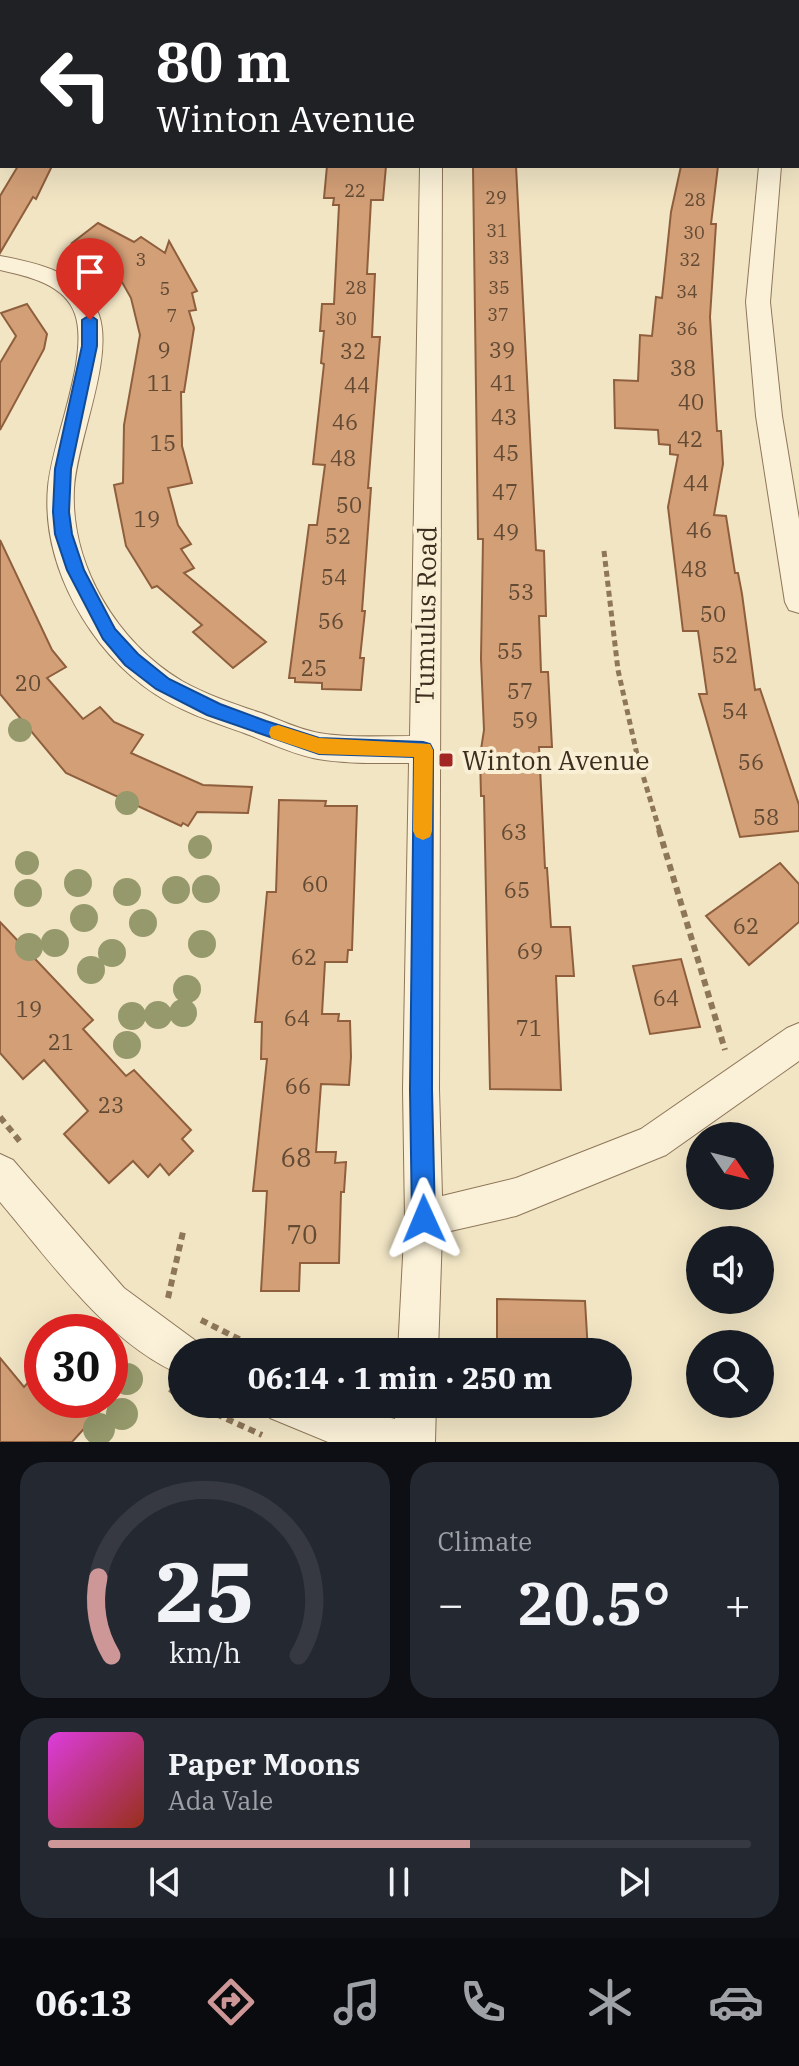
<!DOCTYPE html>
<meta charset="utf-8">
<style>
body{margin:0;font-family:"IBM Plex Serif",serif;background:#242831;color:#f1f3f6;height:100vh;display:flex;flex-direction:column;font-size:30px;white-space:nowrap}
*{box-sizing:border-box;margin:0}
p{font-size:26px;color:#9ea1a6}
.icon{flex:none;width:44px;height:44px;fill:none;stroke:currentColor;stroke-width:2;stroke-linecap:round;stroke-linejoin:round}
.map{position:relative;height:1442px;overflow:hidden}
.panel{display:flex;flex-direction:column;gap:20px;padding:20px;background:#0d0f14;flex:1}
.panel>*{flex:none}
.hud{position:absolute;left:0px;top:0px;width:800px;height:168px;box-shadow:0 8px 32px #0002;background:#202124;color:#fff;overflow:hidden}
.needle{width:52px;rotate:125deg}
.fabs{position:absolute;left:686px;top:1122px;display:grid;gap:16px}
.fabs a{display:grid;place-items:center;width:88px;height:88px;border-radius:50%;background:#171b24;box-shadow:0 8px 32px #0002;font-size:40px}
.speed{position:absolute;left:24px;top:1314px;display:flex;gap:16px;font-size:40px;font-weight:700;text-align:center}
.speed>*{display:grid;place-content:center;width:104px;height:104px;border-radius:50%;background:#171b24;box-shadow:0 8px 32px #0002;line-height:1}
.speed .limit{border:12px solid #d22;background:#fff;color:#111}
.pin{position:absolute;display:grid;place-items:center;width:68px;height:68px;color:#fff;margin:-82px -34px;border-radius:50% 50% 50% 0;rotate:-45deg;box-shadow:0 0 8px #0007}
.pin .icon{rotate:45deg}
.me{position:absolute;width:88px;margin:-44px;rotate:359deg;stroke-linejoin:round;filter:drop-shadow(0 0 6px #0008)}
.turn{display:flex;align-items:center;gap:28px;height:168px;padding:0 24px;font-size:36px}
.turn .icon{width:104px;height:104px;stroke-width:2.5}
.turn b{display:block;font-size:56px;line-height:68px}
.big{font-size:60px;font-weight:700;line-height:1.1}
.panel .card{flex:1;display:flex;flex-direction:column;justify-content:center;gap:12px;min-width:0;padding:0 28px;border-radius:24px;background:#242831}
.panel .dial{align-items:center;gap:0}
.dial svg{height:208px;overflow:visible;fill:none;stroke:#363941;stroke-width:7;stroke-linecap:round;text-anchor:middle}
.dial text{fill:#f1f3f6;stroke:none}
.song{display:flex;align-items:center;gap:24px}
.cover{width:96px;height:96px;border-radius:12px;background:linear-gradient(135deg,hsl(300 70% 55%),hsl(10 70% 35%))}
.played{height:8px;border-radius:4px;background:linear-gradient(90deg,#cd9798 60%,#363941 60%)}
.keys{display:flex;justify-content:space-around;direction:ltr}
.heat{display:flex;justify-content:space-between;align-items:center;font-size:44px;direction:ltr}
.panel .tiles{flex:1;display:grid;gap:20px;grid-template-columns:1fr 1fr}
.card:last-child{grid-column:span 2}
.trip{position:absolute;left:168px;top:1338px;width:464px;height:80px;border-radius:40px;background:#171b24;box-shadow:0 8px 32px #0002;font-weight:700;line-height:80px;text-align:center}
.tab-bar{display:flex;height:128px;justify-content:space-around;align-items:center;background:#090b0e;color:#9ea1a6}
.tab-bar .icon{width:56px;height:56px}
.tab-bar .on{color:#cd9798}
.tab-bar b{font-size:36px;color:#f1f3f6}
.map>svg:first-child{display:block}
.building{fill:#d29f77;stroke:#8f5f3d;stroke-width:2}
.lines{fill:none;stroke-linecap:round;stroke-linejoin:round}
.street-casing{stroke:#8e7659;stroke-width:2}
.path-far1{stroke:#8e7659;stroke-width:5;stroke-dasharray:6 4;stroke-linecap:butt}
.path{stroke:#8e7659;stroke-width:6;stroke-dasharray:7 5;stroke-linecap:butt}
.street{fill:#fbf1d8;fill-rule:evenodd}
.tree{fill:#96996b}
.route{fill:#1a73e8;stroke:#114b97;stroke-width:2}
.slow{fill:#f59e0b}
.poi-dot{fill:#a12624;stroke:#f8efd4;stroke-width:3}
.labels{text-anchor:middle;dominant-baseline:central;stroke-width:8;stroke-linejoin:round;paint-order:stroke}
.far-number-label{font-size:18px;fill:#624a34}
.number-label{font-size:22px;fill:#624a34}
.street-label{font-size:26px;fill:#3d2d1e;stroke:#f8efd4}
.poi-label{font-size:26px;fill:#3d2d1e;stroke:#f8efd4;text-anchor:start}
.near-number-label{font-size:26px;fill:#624a34}
</style>
<div class="map">
<svg width="799" height="1442" viewBox="0 0 799 1442">
<rect width="100%" height="100%" fill="#f1e5c4"/>
<g class="building">
<polygon points="18,166 52,166 36,199 33,197 0,253 0,196"/>
<polygon points="327,166 386,166 383,200 371,200 367,274 375,274 372,337 380,337 368,488 371,488 362,611 365,611 360,658 364,658 361,690 322,689 322,683 295,682 295,678 289,678 309,525 317,525 325,465 313,464 324,364 321,363 324,331 320,331 322,304 334,304 339,205 333,205 334,198 324,198"/>
<polygon points="473,166 516,166 536,550 544,551 546,616 539,616 541,672 548,672 552,747 539,747 545,868 547,868 551,927 570,927 574,976 556,976 561,1090 490,1089 484,796 481,796 480,756 484,730 481,659 483,539 478,539"/>
<polygon points="681,166 718,166 711,224 716,224 710,317 717,431 721,431 723,464 714,515 726,516 735,573 738,573 742,594 755,690 760,689 799,805 799,831 740,837 699,694 707,694 698,631 683,631 668,507 678,455 670,454 670,445 659,444 658,430 615,428 614,380 638,381 640,335 652,336 656,297 662,298 671,212"/>
<polygon points="98,223 134,242 141,237 165,253 169,241 197,291 192,293 196,310 189,311 194,328 184,392 181,392 182,446 192,483 168,488 178,525 191,544 181,549 194,568 184,573 266,642 233,668 193,632 202,625 157,586 152,588 126,546 114,485 123,483 124,425 140,335 131,298 122,282 93,254 72,243"/>
<polygon points="27,304 47,334 44,349 0,430 0,363 16,336 1,313"/>
<polygon points="0,540 52,650 66,667 47,678 83,719 100,707 114,722 143,735 131,753 203,785 252,787 248,813 197,812 188,826 183,823 181,826 66,773 0,694"/>
<polygon points="279,800 326,801 325,806 357,806 352,950 348,950 347,962 325,962 322,1014 339,1014 338,1021 350,1021 351,1057 349,1085 321,1084 316,1152 336,1152 335,1163 346,1162 344,1192 341,1192 339,1263 300,1263 299,1291 261,1291 267,1191 253,1191 267,1059 261,1059 262,1022 255,1022 267,892 276,892"/>
<polygon points="780,863 799,884 799,922 749,965 706,916"/>
<polygon points="0,922 93,1020 83,1029 126,1076 134,1070 191,1130 182,1139 193,1151 169,1175 160,1164 148,1177 133,1161 109,1183 64,1134 88,1111 44,1060 23,1079 0,1053"/>
<polygon points="681,959 700,1027 650,1034 633,966"/>
<polygon points="497,1299 585,1301 588,1352 497,1349"/>
<polygon points="0,1358 24,1387 42,1367 42,1400 110,1400 72,1442 0,1442"/>
</g>
<g class="lines">
<defs>
<g id="street">
<rect x="50" y="0" width="18" height="2"/>
<polygon points="799,36 799,51 798,51 798,36"/>
<polygon points="0,97 2,97 0,112"/>
<path d="M420 166H442L439 1089 442 1196 516 1178 641 1129 787 1028 799 1023V1061L666 1155 516 1216 442 1233 438 1352H398L405 1219 403 1089 409 763C379 763 348 764 318 759 292 754 268 742 244 733 213 722 182 712 155 694 90 651 41 566 48 487 52 440 90 357 75 314 65 284 27 276 0 270V256C38 263 85 273 99 315 114 359 77 440 74 488 70 565 117 642 182 681 207 695 234 704 261 713 280 720 298 729 319 733 348 738 379 736 410 736Z"/>
<polygon points="759,166 781,166 770,302 782,416 799,519 799,613 789,610 785,602 756,416 746,302"/>
<path d="M0 1154 13 1160 124 1288 196 1341 201 1352H182V1375C109 1345 50 1261 0 1202Z"/>
<polygon points="264,1404 336,1404 395,1419 396,1404 436,1404 435,1442 328,1442 270,1418"/>
</g>
</defs>
<use href="#street" class="street-casing"/>
<polyline class="path-far1" points="604,551 618,670 638,759 660,832"/>
<g class="path">
<polyline points="659,830 725,1050"/>
<polyline points="0,1117 22,1144"/>
<polyline points="168,1298 183,1232"/>
<polyline points="201,1320 265,1352"/>
<polyline points="170,1389 182,1399"/>
<polyline points="194,1404 262,1435"/>
</g>
<use href="#street" class="street"/>
</g>
<g class="tree">
<circle cx="20" cy="730" r="12"/>
<circle cx="127" cy="803" r="12"/>
<circle cx="200" cy="847" r="12"/>
<circle cx="27" cy="863" r="12"/>
<circle cx="78" cy="883" r="14"/>
<circle cx="206" cy="889" r="14"/>
<circle cx="176" cy="890" r="14"/>
<circle cx="127" cy="892" r="14"/>
<circle cx="28" cy="893" r="14"/>
<circle cx="84" cy="918" r="14"/>
<circle cx="143" cy="923" r="14"/>
<circle cx="55" cy="943" r="14"/>
<circle cx="202" cy="944" r="14"/>
<circle cx="29" cy="947" r="14"/>
<circle cx="112" cy="953" r="14"/>
<circle cx="91" cy="970" r="14"/>
<circle cx="187" cy="989" r="14"/>
<circle cx="183" cy="1013" r="14"/>
<circle cx="158" cy="1015" r="14"/>
<circle cx="132" cy="1016" r="14"/>
<circle cx="127" cy="1045" r="14"/>
<circle cx="127" cy="1379" r="16"/>
<circle cx="122" cy="1414" r="16"/>
<circle cx="99" cy="1429" r="16"/>
</g>
<polygon class="route" points="90,315 97,320 97,346 71,469 69,512 72,534 84,570 115,629 138,654 169,679 220,704 266,721 319,738 423,742 430,744 433,750 432,1089 435,1219 432,1227 424,1231 416,1227 412,1219 410,1089 414,757 319,754 207,715 156,689 125,665 103,639 67,570 55,534 53,512 55,469 82,346 82,320"/>
<polygon class="slow" points="278,725 319,738 430,744 433,750 432,831 430,837 423,840 416,837 413,831 414,757 319,754 271,738 269,733 271,727"/>
<rect class="poi-dot" x="438" y="752" width="16" height="16" rx="4"/>
<g class="labels">
<g class="far-number-label">
<text x="355" y="190">22</text>
<text x="496" y="197">29</text>
<text x="695" y="199">28</text>
<text x="497" y="230">31</text>
<text x="694" y="232">30</text>
<text x="499" y="257">33</text>
<text x="141" y="259">3</text>
<text x="690" y="259">32</text>
<text x="356" y="287">28</text>
<text x="499" y="287">35</text>
<text x="165" y="288">5</text>
<text x="687" y="291">34</text>
<text x="498" y="314">37</text>
<text x="172" y="315">7</text>
<text x="346" y="318">30</text>
<text x="687" y="328">36</text>
</g>
<g class="number-label">
<text x="164" y="349">9</text>
<text x="502" y="349">39</text>
<text x="353" y="350">32</text>
<text x="683" y="367">38</text>
<text x="160" y="382">11</text>
<text x="503" y="382">41</text>
<text x="357" y="384">44</text>
<text x="691" y="401">40</text>
<text x="504" y="416">43</text>
<text x="345" y="421">46</text>
<text x="690" y="438">42</text>
<text x="163" y="442">15</text>
<text x="506" y="452">45</text>
<text x="343" y="457">48</text>
<text x="696" y="482">44</text>
<text x="505" y="491">47</text>
<text x="349" y="504">50</text>
<text x="147" y="518">19</text>
<text x="699" y="529">46</text>
<text x="506" y="531">49</text>
<text x="338" y="535">52</text>
<text x="694" y="568">48</text>
<text x="334" y="576">54</text>
<text x="521" y="591">53</text>
<text x="713" y="613">50</text>
<text x="331" y="620">56</text>
<text x="510" y="650">55</text>
<text x="725" y="654">52</text>
<text x="314" y="667">25</text>
<text x="28" y="682">20</text>
<text x="520" y="690">57</text>
<text x="735" y="710">54</text>
<text x="525" y="719">59</text>
<text x="751" y="761">56</text>
<text x="766" y="816">58</text>
<text x="514" y="831">63</text>
<text x="315" y="883">60</text>
<text x="517" y="889">65</text>
<text x="746" y="925">62</text>
<text x="530" y="950">69</text>
<text x="304" y="956">62</text>
<text x="666" y="997">64</text>
<text x="29" y="1008">19</text>
<text x="297" y="1017">64</text>
<text x="529" y="1027">71</text>
<text x="61" y="1041">21</text>
<text x="298" y="1085">66</text>
<text x="111" y="1104">23</text>
</g>
<g class="street-label">
<text transform="translate(425 615) rotate(-89)">Tumulus Road</text>
</g>
<g class="poi-label">
<text x="462" y="760">Winton Avenue</text>
</g>
<g class="near-number-label">
<text x="296" y="1157">68</text>
<text x="302" y="1234">70</text>
</g>
</g>
</svg>
<div class="fabs">
<a><svg class="needle" viewBox="-14 -14 28 28"><path d="M0-13l5 13h-10z" fill="#e53935"/><path d="M0 13l5-13h-10z" fill="#9ea1a6"/></svg></a>
<a><svg class="icon" aria-label="sound" viewBox="0 0 24 24"><path d="M4 9h4l5-4v14l-5-4H4zM17 9q2 3 0 6"/></svg></a>
<a><svg class="icon" aria-label="search" viewBox="0 0 24 24"><circle cx="10" cy="10" r="6"/><path d="M15 15l6 6"/></svg></a>
</div>
<div class="speed"><div class="limit">30</div></div>
<div class="pin" style="left:90px;top:320px;background:#d93025"><svg class="icon" aria-label="arrive" viewBox="0 0 24 24"><path d="M6 21V4h12l-3 4 3 4H6"/></svg></div>
<svg class="me" style="left:424px;top:1219px" viewBox="-20 -20 40 40"><path d="M0-17L14 15 0 8-14 15z" fill="#1a73e8" stroke="#fff" stroke-width="4"/></svg>
<div class="trip">06:14 · 1 min · 250 m</div>
<div class="hud">
<div class="turn"><svg class="icon" aria-label="left" viewBox="0 0 24 24"><path d="M17 20v-9H6M10 6l-5 5 5 5"/></svg><div><b>80 m</b>Winton Avenue</div></div>
</div>
</div>
<section class="panel">
<div class="tiles">
<div class="card dial"><svg viewBox="0 0 100 80">
<path d="M14 69A42 42 0 1 1 86 69"/>
<path d="M14 69A42 42 0 0 1 9 39" stroke="#cd9798"/>
<text x="50" y="56" font-size="32" font-weight="700">25</text>
<text x="50" y="72" font-size="11">km/h</text>
</svg></div>
<div class="card"><p>Climate</p>
<div class="heat"><a>−</a><b class="big">20.5°</b><a>+</a></div>
</div>
<div class="card">
<div class="song"><i class="cover"></i><div><b>Paper Moons</b><p>Ada Vale</p></div></div>
<div class="played"></div>
<div class="keys"><svg class="icon" aria-label="previous" viewBox="0 0 24 24"><path d="M18 5L8 12l10 7zM5 5v14"/></svg><svg class="icon" aria-label="pause" viewBox="0 0 24 24"><path d="M8 5v14M16 5v14"/></svg><svg class="icon" aria-label="next" viewBox="0 0 24 24"><path d="M6 5l10 7-10 7zM19 5v14"/></svg></div>
</div>
</div>
</section>
<nav class="tab-bar">
<b>06:13</b>
<svg class="icon on" aria-label="directions" viewBox="0 0 24 24"><path d="M12 3l9 9-9 9-9-9zM9 14v-3h6M13 9l2 2-2 2"/></svg>
<svg class="icon" aria-label="music" viewBox="0 0 24 24"><path d="M9 18V5l10-2v13"/><circle cx="6" cy="18" r="3"/><circle cx="16" cy="16" r="3"/></svg>
<svg class="icon" aria-label="phone" viewBox="0 0 24 24"><path d="M5 4h4l2 5-3 2q2 4 5 5l2-3 5 2v4C11 20 4 13 5 4z"/></svg>
<svg class="icon" aria-label="climate" viewBox="0 0 24 24"><path d="M12 3v18M4 7l16 10M4 17L20 7"/></svg>
<svg class="icon" aria-label="car" viewBox="0 0 24 24"><path d="M5 17H2v-5l4-1 3-4h7l3 4 3 1v5h-3M9 17h6M6 11h13"/><circle cx="7" cy="17" r="2"/><circle cx="17" cy="17" r="2"/></svg>
</nav>
